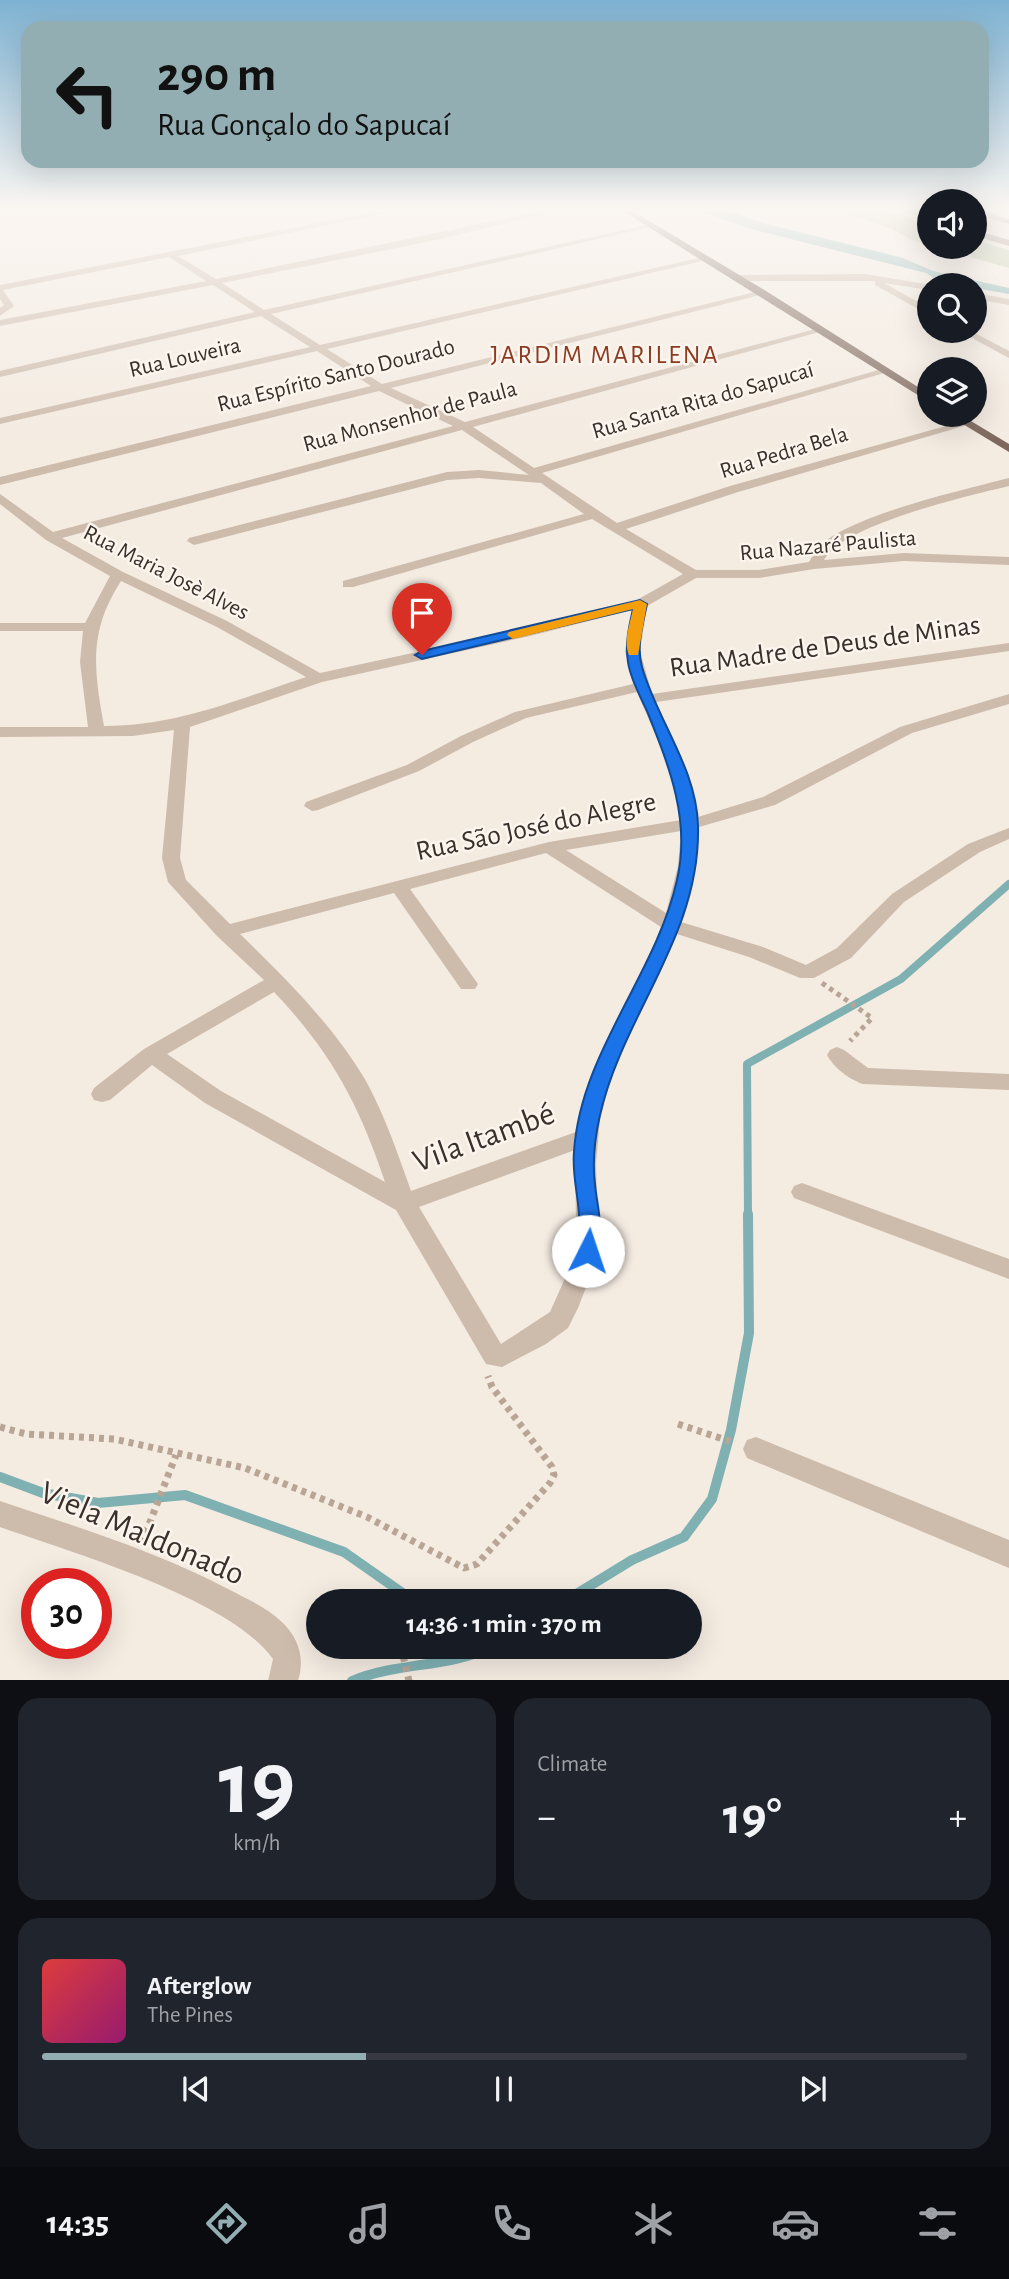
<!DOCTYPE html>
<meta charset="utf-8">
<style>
body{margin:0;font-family:"Alegreya Sans",sans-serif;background:#20242c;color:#f1f3f6;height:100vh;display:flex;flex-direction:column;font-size:26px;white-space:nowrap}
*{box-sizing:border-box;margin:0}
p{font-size:23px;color:#9ea1a6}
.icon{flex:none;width:38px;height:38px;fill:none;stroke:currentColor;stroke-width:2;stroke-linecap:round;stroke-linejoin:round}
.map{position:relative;height:1680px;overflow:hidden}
.details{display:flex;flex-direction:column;gap:18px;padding:18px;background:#0d0f14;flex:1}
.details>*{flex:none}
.guide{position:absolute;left:21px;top:21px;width:968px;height:147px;border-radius:21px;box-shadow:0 7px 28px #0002;background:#92aeb2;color:#111;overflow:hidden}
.controls{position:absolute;left:917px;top:189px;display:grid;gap:14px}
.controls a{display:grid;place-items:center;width:70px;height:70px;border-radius:50%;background:#171b24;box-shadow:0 7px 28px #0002;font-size:35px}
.speed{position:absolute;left:21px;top:1568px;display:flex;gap:14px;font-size:35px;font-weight:700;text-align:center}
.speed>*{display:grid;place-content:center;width:91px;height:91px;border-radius:50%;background:#171b24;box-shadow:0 7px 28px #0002;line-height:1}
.speed .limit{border:10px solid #d22;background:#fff;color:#111}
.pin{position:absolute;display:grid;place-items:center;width:60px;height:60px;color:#fff;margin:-72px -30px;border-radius:50% 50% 50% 0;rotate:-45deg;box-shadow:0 0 7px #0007}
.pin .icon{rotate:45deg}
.me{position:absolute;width:77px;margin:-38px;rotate:4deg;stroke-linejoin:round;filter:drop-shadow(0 0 5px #0008)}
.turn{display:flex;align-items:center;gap:24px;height:147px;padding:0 21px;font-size:32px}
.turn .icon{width:91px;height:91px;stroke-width:2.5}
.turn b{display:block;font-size:49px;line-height:60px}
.big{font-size:52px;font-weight:700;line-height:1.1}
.details .card{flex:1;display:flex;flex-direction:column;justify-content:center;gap:10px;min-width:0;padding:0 24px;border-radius:21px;background:#20242c}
.details .dial{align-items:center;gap:0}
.dial b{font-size:91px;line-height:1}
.song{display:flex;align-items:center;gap:21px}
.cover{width:84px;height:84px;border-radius:10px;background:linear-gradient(135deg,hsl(0 70% 55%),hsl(320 70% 35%))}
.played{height:7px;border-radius:4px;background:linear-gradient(90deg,#92aeb2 35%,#363941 35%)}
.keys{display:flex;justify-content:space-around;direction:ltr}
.heat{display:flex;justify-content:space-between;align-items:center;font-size:38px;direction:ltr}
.details .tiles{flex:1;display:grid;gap:18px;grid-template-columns:1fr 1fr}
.card:last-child{grid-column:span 2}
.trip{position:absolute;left:306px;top:1589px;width:396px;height:70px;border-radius:35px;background:#171b24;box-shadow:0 7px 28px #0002;font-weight:700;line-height:70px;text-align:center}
.tab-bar{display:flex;height:112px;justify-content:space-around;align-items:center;background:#090b0e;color:#9ea1a6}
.tab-bar .icon{width:49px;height:49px}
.tab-bar .selected{color:#92aeb2}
.tab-bar b{font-size:32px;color:#f1f3f6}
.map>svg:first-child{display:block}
.green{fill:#b8c4a0}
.water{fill:#7fb0b2}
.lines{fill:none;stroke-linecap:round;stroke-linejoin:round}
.stream-far1{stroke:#7fb0b2;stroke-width:8}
.stream{stroke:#7fb0b2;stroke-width:10}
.path-far1{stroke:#b9a596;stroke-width:5;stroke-dasharray:4.5 4.5;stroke-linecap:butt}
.path{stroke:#b9a596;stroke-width:7;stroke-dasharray:5 5;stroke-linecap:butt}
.minor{fill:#cdbbac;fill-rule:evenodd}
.major{fill:#7d675c;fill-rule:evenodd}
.route{fill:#1a73e8;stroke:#114b97;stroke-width:2}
.slow{fill:#f59e0b}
.labels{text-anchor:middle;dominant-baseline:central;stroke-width:5;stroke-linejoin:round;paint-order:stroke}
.far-street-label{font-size:23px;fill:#3b302b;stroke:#fbf5ee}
.far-quarter-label{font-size:26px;letter-spacing:2px;fill:#8c3b22;stroke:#fbf5ee}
.street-label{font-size:28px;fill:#3b302b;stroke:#fbf5ee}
.near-street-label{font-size:33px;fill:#3b302b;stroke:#fbf5ee}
</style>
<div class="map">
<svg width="1009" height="1681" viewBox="0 0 1009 1681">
<rect width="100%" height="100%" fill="#f4ebe1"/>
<g class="green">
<polygon points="835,210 885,210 929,225 929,245 912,240 892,229"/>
<polygon points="975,240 1009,250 1009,268 935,247 975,247"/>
</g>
<polygon class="water" points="697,210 727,210 763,223 903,258 933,271 1009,288 1009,294 975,288 975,285 939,281 926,273 755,230"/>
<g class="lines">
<polyline class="stream-far1" points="748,1216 747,1064 901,979 1009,884"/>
<g class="stream">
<polyline points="0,1477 43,1493 98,1503 185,1495 344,1552 414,1601"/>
<polyline points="565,1601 632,1560 684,1537 712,1499 731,1430 749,1333 748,1214"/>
<path d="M352 1681C397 1662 447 1668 492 1647"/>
</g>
<polyline class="path-far1" points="822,983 872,1018 850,1041"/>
<g class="path">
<polyline points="678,1424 735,1443"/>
<polyline points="0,1427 26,1434 114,1439 245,1468 367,1517 464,1568 477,1564 550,1483 554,1475 552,1467 492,1387 488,1376"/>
<polyline points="139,1541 150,1522 176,1455"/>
<polyline points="401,1647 409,1681"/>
</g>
<g class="minor">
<path d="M384 210H401L178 256 216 279 546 210H561L427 242 222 283 264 310 651 224 655 226 271 314 320 345 707 256 711 259 327 349 382 384 763 290 768 293 391 388 465 422 819 328 827 330 473 427 534 468 882 369 891 371 542 473 617 523 730 486 964 421 974 423 738 492 626 529 696 570H759L809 562C813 556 816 549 822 544 856 514 963 490 1009 478V486C968 496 844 524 824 560L904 553 1009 557V565L904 561 814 569 759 578H696L647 606 640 651 652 694 1009 643V651L656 702 684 764 698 817 763 797 900 727 1009 694V704L912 733 775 805 699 827 696 866 681 922 763 947 806 965 837 948 892 894 968 844 1009 828V839L980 852 904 902 851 958 814 978H800L749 957 677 934 625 1045 610 1081 600 1119 596 1163 598 1246 594 1267 578 1308 568 1328 546 1344 502 1367 486 1364 396 1210 205 1103 152 1065 110 1100 102 1102 94 1100 91 1094 94 1088 144 1049 264 980 217 936 168 882 162 858 174 730 133 736 0 737V727H88L80 662 83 631H0V623H85L110 576 46 540 0 504V494L53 532 453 426 379 391 0 485V477L371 386 317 351 0 424V418L310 347 261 316 0 377V371L255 312 213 285 0 326V320L206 281 169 257 3 290 14 306 0 316V308L4 305 0 299V285ZM462 430 529 475 479 470 447 472 189 538 187 541 194 545 447 480 479 478 541 483 584 514 343 581V587H353L592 519 683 574 635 601 529 628 320 673 227 621 123 572 62 538ZM121 581 217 627 306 677C236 700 178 726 104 726 94 670 88 632 121 581ZM632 610 625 651 633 684 515 712 461 736 407 765 306 802 304 806 312 811 318 810 419 771 473 742 526 718 637 692C654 734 677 774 681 820L549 842 230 924 186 880 180 858 190 727 322 682 530 636ZM681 831 678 866 666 913 566 850ZM546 853 661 927 656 941 589 1081 576 1132 411 1191C398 1154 385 1116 366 1081 333 1025 286 979 240 934L394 893 461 989H475L478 984 410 889ZM274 992C331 1052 359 1104 385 1182L221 1091 167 1054ZM575 1150 576 1225 570 1267 550 1312 501 1344 419 1207Z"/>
<polygon points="865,274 932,285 929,285 929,290 884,283 929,308 929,315 875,285 875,281 737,281 732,278 737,275"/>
<polygon points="975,293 1009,299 1009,305 975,299"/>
<polygon points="959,331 971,331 1009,351 1009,358"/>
<path d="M837 1047 844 1050 868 1068 1009 1074V1090L863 1084C850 1080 833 1067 827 1055L830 1050Z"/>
<polygon points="802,1183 1009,1259 1009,1279 794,1198 791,1192 794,1186"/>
<polygon points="756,1437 1009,1540 1009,1568 747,1458 743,1449 747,1440"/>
<path d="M0 1501C77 1527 156 1551 228 1589 247 1599 268 1608 283 1623 299 1639 305 1659 298 1681H268L273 1659C231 1599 71 1552 0 1527Z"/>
</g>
<g class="major">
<polygon points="621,210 631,210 766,291 929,394 929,402"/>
<polygon points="902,210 914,210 929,215 929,220"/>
<polygon points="975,210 1009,219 1009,224 975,214"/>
<polygon points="975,230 1009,240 1009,246 975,236"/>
<polygon points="948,415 961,415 1009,444 1009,452"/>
</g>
</g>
<linearGradient id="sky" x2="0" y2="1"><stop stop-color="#7eb2d2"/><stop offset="0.47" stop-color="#faf6f2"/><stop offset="1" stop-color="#faf6f2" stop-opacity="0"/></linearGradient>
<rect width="1009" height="445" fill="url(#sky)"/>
<path class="route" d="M640 600 647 604C643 624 636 646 642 667 657 720 697 769 698 826 701 935 623 1014 600 1115 595 1137 592 1161 595 1184 597 1207 606 1235 595 1257L588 1260 580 1257C574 1244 580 1229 579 1215 578 1194 572 1174 574 1152 580 1053 656 975 677 880 691 820 669 766 647 711 640 696 630 678 628 662 625 643 629 627 633 609L422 659 415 655 422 651Z"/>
<path class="slow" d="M640 600 647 604 638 655H629C623 641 630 624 633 609L513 639 507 635 509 632Z"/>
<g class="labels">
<g class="far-street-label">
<text transform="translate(185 358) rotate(-13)">Rua Louveira</text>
<text transform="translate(336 376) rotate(-14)">Rua Espírito Santo Dourado</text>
<text transform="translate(703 401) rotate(-16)">Rua Santa Rita do Sapucaí</text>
<text transform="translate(410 417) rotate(-15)">Rua Monsenhor de Paula</text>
<text transform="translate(784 453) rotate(-17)">Rua Pedra Bela</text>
<text transform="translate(828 546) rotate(-5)">Rua Nazaré Paulista</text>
<text transform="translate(166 573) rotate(27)">Rua Maria Josè Alves</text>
</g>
<g class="far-quarter-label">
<text x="605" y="355">JARDIM MARILENA</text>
</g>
<g class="street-label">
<text transform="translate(825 647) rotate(-8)">Rua Madre de Deus de Minas</text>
<text transform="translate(536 827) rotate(-12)">Rua São José do Alegre</text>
</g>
<g class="near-street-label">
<text transform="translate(484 1138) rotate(-20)">Vila Itambé</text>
<text transform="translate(142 1534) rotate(23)">Viela Maldonado</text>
</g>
</g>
</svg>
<div class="controls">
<a><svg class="icon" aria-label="sound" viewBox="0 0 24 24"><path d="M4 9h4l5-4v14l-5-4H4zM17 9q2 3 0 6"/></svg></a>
<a><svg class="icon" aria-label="search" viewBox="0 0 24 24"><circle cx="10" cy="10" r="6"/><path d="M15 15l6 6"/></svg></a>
<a><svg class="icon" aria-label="layers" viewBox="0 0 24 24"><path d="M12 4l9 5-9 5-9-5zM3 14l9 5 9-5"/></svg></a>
</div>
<div class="speed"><div class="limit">30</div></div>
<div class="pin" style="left:422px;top:655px;background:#d93025"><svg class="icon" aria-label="arrive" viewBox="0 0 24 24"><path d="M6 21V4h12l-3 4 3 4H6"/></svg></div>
<svg class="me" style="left:588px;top:1251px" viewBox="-20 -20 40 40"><circle r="19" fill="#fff"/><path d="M0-13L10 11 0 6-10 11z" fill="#1a73e8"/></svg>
<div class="trip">14:36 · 1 min · 370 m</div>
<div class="guide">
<div class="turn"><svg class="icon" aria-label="left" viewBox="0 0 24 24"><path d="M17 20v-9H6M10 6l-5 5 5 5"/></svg><div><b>290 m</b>Rua Gonçalo do Sapucaí</div></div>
</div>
</div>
<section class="details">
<div class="tiles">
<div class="card dial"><b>19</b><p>km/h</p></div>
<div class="card"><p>Climate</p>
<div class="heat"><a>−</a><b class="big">19°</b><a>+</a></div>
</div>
<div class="card">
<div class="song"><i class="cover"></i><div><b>Afterglow</b><p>The Pines</p></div></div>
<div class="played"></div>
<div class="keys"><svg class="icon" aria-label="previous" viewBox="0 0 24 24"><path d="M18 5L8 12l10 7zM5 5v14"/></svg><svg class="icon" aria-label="pause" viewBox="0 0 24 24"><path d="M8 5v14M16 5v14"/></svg><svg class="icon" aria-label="next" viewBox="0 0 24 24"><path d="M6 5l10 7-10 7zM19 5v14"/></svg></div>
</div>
</div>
</section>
<nav class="tab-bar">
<b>14:35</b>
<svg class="icon selected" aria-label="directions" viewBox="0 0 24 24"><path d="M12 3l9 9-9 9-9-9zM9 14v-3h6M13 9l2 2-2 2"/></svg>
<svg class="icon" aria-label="music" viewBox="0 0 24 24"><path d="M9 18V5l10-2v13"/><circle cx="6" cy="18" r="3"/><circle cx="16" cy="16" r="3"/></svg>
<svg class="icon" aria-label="phone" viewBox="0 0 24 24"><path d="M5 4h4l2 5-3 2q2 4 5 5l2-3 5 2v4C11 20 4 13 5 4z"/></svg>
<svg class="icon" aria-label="climate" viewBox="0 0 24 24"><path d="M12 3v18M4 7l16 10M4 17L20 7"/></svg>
<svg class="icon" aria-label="car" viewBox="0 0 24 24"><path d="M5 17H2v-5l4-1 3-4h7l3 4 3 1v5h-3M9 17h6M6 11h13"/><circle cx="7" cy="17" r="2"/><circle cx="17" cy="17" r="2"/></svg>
<svg class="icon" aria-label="filters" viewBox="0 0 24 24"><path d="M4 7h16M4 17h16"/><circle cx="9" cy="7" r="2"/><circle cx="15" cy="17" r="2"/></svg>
</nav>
